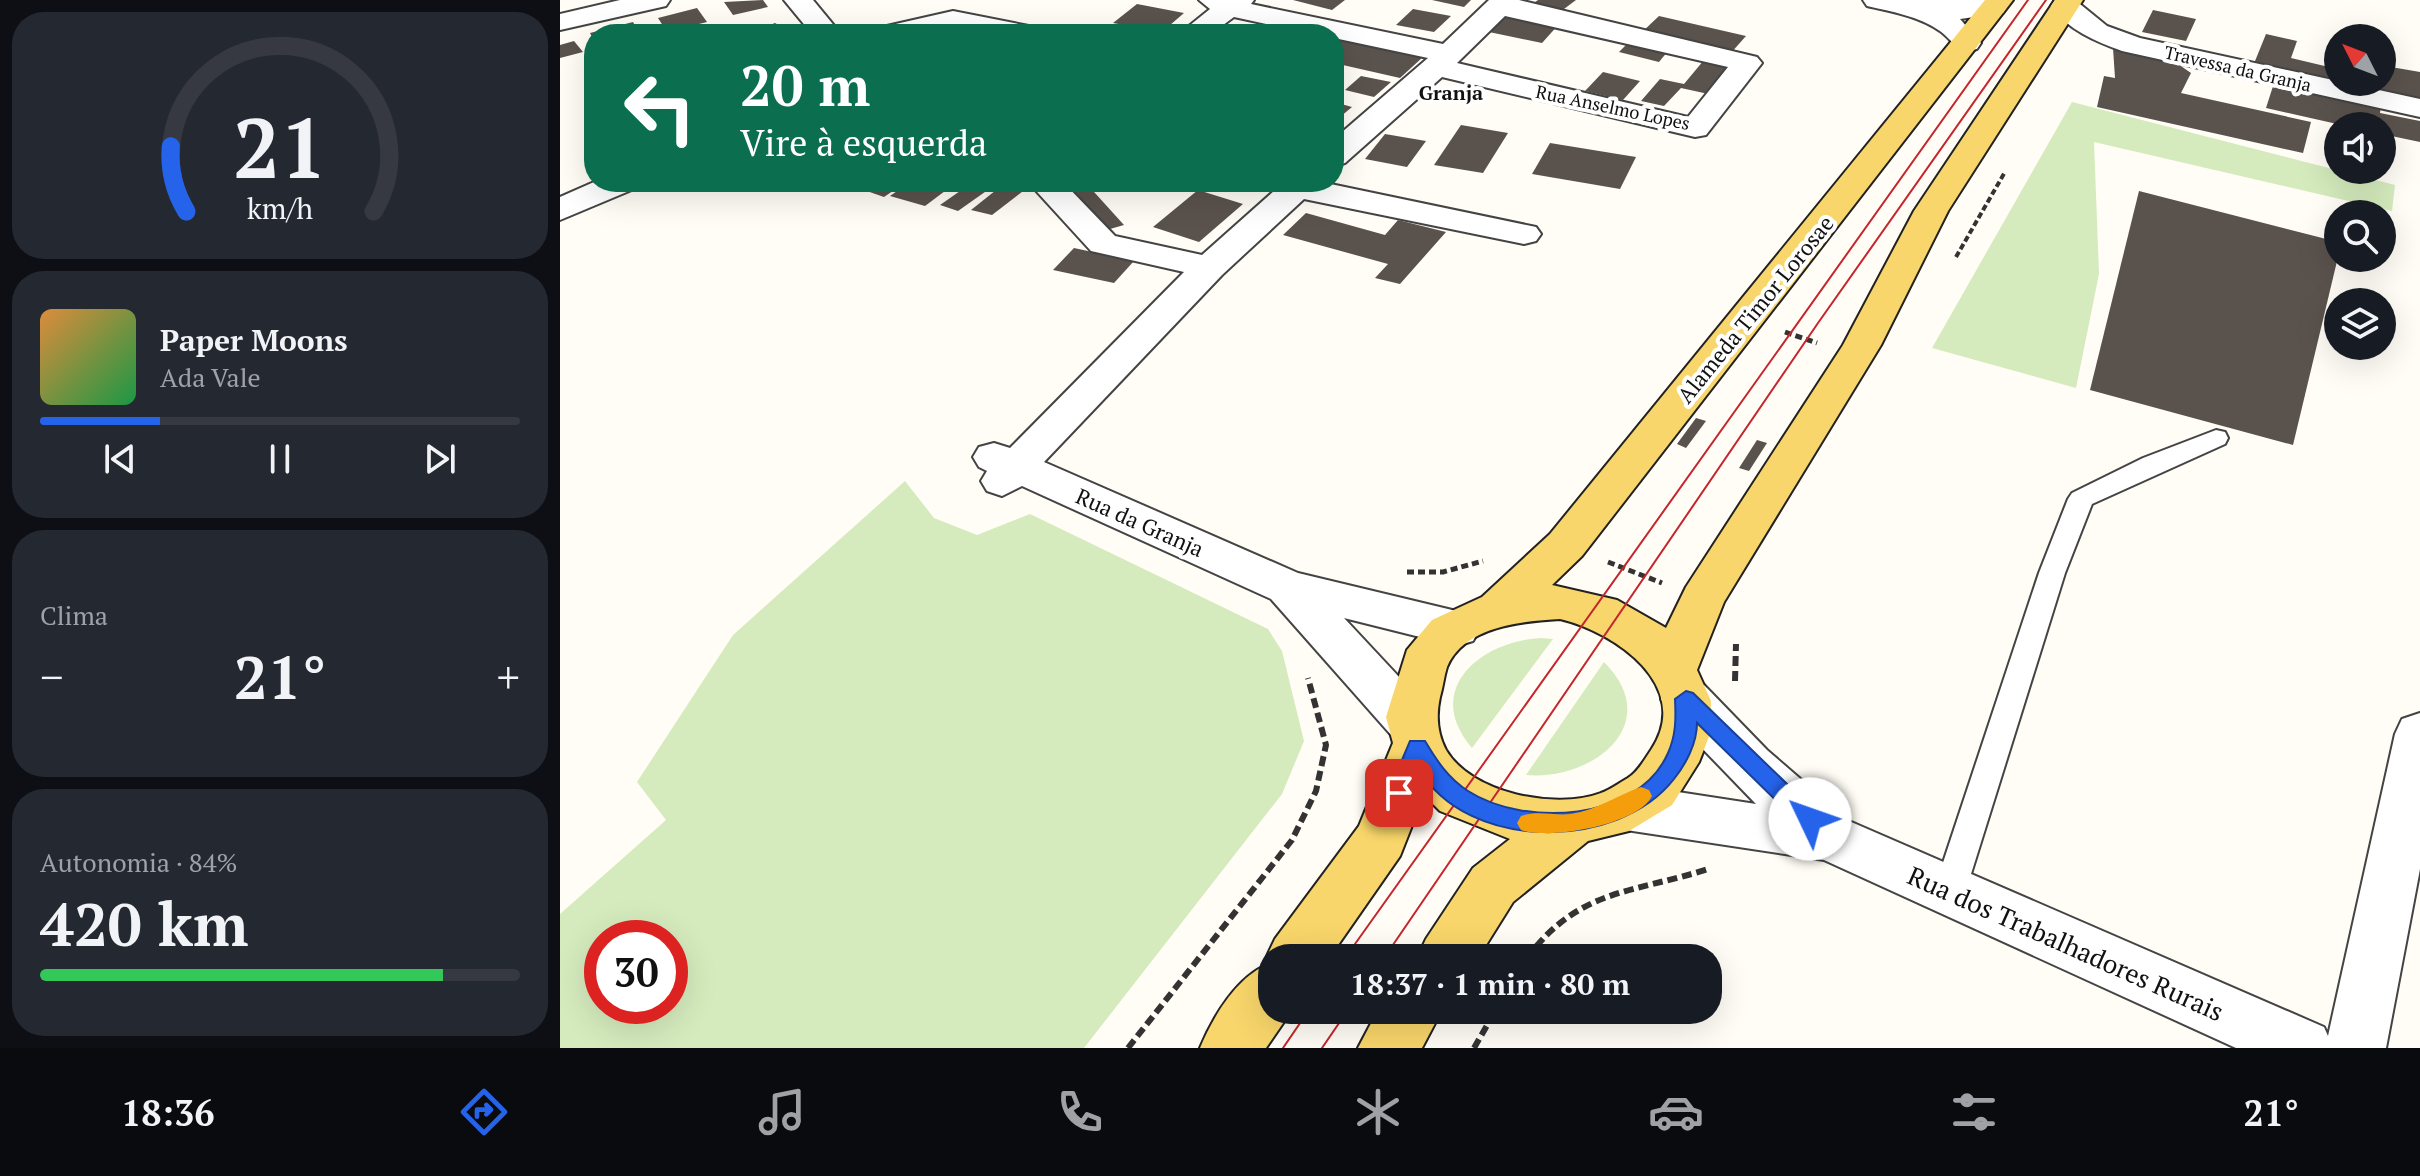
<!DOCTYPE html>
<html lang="pt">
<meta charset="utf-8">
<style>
body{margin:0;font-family:"PT Serif",serif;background:#242831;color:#f1f3f6;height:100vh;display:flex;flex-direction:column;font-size:30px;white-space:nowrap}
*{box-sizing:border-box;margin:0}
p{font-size:26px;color:#9ea1a6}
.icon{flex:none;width:44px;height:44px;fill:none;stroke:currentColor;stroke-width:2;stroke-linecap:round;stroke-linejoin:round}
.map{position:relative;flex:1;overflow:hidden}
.side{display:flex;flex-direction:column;gap:12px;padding:12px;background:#0d0f14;width:560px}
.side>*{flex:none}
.banner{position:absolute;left:24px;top:24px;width:760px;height:168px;border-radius:32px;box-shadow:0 8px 32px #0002;background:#0b6e4f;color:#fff;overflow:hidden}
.needle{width:52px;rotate:312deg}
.tools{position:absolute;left:1764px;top:24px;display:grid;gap:16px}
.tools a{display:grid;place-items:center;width:72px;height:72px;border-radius:50%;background:#171b24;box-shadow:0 8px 32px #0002;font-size:40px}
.speed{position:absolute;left:24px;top:920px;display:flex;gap:16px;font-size:40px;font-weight:700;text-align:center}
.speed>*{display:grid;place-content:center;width:104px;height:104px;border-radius:50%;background:#171b24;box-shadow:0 8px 32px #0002;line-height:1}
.speed .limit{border:12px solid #d22;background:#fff;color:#111}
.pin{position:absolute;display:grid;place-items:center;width:68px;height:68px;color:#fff;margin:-34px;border-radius:16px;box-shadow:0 4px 12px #0006}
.me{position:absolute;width:88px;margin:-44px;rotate:312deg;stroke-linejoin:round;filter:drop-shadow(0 0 6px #0008)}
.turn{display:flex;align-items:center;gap:28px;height:168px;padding:0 24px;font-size:36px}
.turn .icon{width:104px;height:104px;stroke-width:2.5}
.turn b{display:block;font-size:56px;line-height:68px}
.big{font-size:60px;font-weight:700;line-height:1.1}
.side .tile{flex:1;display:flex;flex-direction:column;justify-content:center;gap:12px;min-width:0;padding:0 28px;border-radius:32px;background:#242831}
.side .dial{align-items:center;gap:0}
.dial svg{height:208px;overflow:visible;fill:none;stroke:#363941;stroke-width:7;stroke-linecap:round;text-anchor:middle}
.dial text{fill:#f1f3f6;stroke:none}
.song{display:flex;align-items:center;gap:24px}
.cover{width:96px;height:96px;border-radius:12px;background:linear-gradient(135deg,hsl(30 70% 55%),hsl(140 70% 35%))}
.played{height:8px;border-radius:4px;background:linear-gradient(90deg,#2563eb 25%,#363941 25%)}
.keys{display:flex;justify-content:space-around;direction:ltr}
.heat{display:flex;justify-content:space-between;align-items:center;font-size:44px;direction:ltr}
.charge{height:12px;border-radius:6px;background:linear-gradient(90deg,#34c759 84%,#363941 0)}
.trip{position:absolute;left:698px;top:944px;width:464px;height:80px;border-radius:32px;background:#171b24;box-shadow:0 8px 32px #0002;font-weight:700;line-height:80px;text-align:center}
.dock{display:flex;height:128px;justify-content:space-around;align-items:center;background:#090b0e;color:#9ea1a6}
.dock .icon{width:56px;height:56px}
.dock .current{color:#2563eb}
.dock b{font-size:36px;color:#f1f3f6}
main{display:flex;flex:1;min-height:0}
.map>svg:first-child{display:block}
.green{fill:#d5ebbd;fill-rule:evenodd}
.building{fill:#5a524d}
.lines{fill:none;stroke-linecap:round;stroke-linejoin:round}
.lane-casing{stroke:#444;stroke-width:4}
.street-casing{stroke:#444;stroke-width:4}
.primary-casing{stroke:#222;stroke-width:4}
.path-far2{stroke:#333;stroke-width:4;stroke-dasharray:6 3;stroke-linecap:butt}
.path-far1{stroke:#333;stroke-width:5;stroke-dasharray:7 4;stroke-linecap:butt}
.path{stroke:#333;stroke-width:6;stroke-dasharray:10 5;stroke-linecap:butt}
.lane{fill:#fff;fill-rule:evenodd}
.street{fill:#fff;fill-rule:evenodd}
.primary{fill:#f9d66b;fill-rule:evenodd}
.tram{stroke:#c4262e;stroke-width:2}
.route{fill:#2563eb;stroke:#184099;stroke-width:2}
.slow{fill:#f59e0b}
.labels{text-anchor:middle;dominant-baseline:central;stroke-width:8;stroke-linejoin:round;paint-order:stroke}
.far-street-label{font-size:18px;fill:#111;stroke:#fff}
.far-neighbourhood-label{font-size:20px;font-weight:bold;fill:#111;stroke:#fff}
.street-label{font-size:22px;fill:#111;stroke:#fff}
.near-street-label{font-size:26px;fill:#111;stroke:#fff}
</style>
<main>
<section class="side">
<div class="tile dial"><svg viewBox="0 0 100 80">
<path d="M14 69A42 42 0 1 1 86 69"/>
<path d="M14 69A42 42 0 0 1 8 44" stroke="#2563eb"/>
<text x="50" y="56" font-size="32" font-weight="700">21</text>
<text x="50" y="72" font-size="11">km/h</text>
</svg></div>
<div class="tile">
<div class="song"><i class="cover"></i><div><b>Paper Moons</b><p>Ada Vale</p></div></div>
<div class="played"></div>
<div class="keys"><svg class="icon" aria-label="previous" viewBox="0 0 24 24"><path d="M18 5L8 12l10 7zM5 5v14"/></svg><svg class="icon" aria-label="pause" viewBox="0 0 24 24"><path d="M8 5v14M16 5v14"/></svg><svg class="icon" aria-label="next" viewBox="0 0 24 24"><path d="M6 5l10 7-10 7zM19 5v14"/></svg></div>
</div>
<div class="tile"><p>Clima</p>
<div class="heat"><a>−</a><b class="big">21°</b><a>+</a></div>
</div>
<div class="tile"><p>Autonomia · 84%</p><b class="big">420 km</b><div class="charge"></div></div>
</section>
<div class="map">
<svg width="1860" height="1048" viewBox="0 0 1860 1048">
<rect width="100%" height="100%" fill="#fffdf5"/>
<g class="green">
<polygon points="1512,102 1835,185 1832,211 1534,142 1539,274 1516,388 1372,348"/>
<path d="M345 481 374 518 417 535 470 514 708 629 722 651 744 741 722 794 524 1048H0V914L106 820 77 782 173 635ZM42 938H110V1006H42Z"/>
<path d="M981 638 993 639 912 748C862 690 920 641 981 638Z"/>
<path d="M1044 662C1106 724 1032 781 966 775Z"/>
</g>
<g class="building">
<polygon points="203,0 208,7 173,15 164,2"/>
<polygon points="733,0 785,0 772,10"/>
<polygon points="872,0 911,0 904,7"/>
<polygon points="978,0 1016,0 996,15 968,7"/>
<polygon points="577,4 624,13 602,32 553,23"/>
<polygon points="137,8 147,22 107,32 98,18"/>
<polygon points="853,9 891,16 874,32 836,25"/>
<polygon points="1593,10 1636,19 1626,41 1582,32"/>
<polygon points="948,13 1000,23 982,43 929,32"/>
<polygon points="1099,16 1186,36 1170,54 1081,33"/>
<polygon points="73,22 80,34 34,34 34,41 30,33"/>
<polygon points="215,23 234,34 174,34 182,30 188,34"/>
<polygon points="1706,34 1737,41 1731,58 1773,68 1767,83 1693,66"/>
<polygon points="774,38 775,37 863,57 840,78 774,63"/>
<polygon points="14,41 23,52 0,58 0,45"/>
<polygon points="1069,42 1108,51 1099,62 1059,52"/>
<polygon points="1553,48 1615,62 1631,73 1621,93 1751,122 1743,153 1537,107 1544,76 1555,78"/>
<polygon points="1144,60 1175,67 1153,95 1121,88 1104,106 1081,101 1100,79 1124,84"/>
<polygon points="1831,67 1860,72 1860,104 1797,92 1798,82 1822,82 1822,74 1832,76"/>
<polygon points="1043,72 1080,81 1063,100 1025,91"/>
<polygon points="801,76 831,82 814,97 785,90"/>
<polygon points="1714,83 1821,106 1820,113 1860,121 1860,142 1822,134 1822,126 1786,126 1706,108"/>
<polygon points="774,102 792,107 774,122"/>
<polygon points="901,125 948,133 923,173 874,165"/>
<polygon points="825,134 866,141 847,167 805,159"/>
<polygon points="990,143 1076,157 1060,189 972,174"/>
<polygon points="281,182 346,182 324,197"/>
<polygon points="350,182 397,182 365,206 330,196"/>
<polygon points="413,182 439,182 398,211 380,205"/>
<polygon points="503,182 525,182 564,225 550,229"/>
<polygon points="445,183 467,188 432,215 411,210"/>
<polygon points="638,190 683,204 639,242 593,227"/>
<polygon points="1579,191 1778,242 1778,257 1733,445 1530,390"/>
<polygon points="746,213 825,235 838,220 886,232 840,284 815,278 828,264 723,235"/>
<polygon points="514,248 574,261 554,283 493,270"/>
<polygon points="1136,418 1146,421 1126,448 1117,444"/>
<polygon points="1197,440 1207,443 1189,471 1179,468"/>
</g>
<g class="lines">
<defs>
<polygon id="lane" points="1656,430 1665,432 1668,438 1665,444 1532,504 1505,573 1406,890 1402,900 1390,905 1378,900 1374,890 1479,573 1508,499 1512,493 1583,458"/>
<g id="street">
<polygon points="60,0 110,0 106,6 0,30 0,14"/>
<polygon points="224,0 253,0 281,34 252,34"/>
<path d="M639 0H694L691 4 883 44 929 0H959L1197 57 1202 63 1146 135 1135 137 882 77 785 163 774 166V139L868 58 774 38V34H753L674 17 651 34H619L650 9ZM945 16 1168 67 1128 117 897 63Z"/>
<path d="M1303 0H1438L1447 7 1443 13 1400 19 1421 43 1417 49C1396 54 1395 42 1380 31 1358 16 1333 12 1307 6Z"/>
<path d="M1495 0H1515L1547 26 1580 38 1860 99V117L1562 51C1535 41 1508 30 1491 6Z"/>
<polygon points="393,11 479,28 483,34 426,34 393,27 365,34 314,34 318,28"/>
<polygon points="34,182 79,182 74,189 0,220 0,197"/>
<polygon points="468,182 503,182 555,236 642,255 724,182 761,182 976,227 981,234 976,241 964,244 744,199 662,275 484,462 738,573 913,615 920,628 913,641 896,646 784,618 868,708 875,722 868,736 850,742 832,736 711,599 462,486 442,496 427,491 421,481 427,471 419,467 413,457 419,447 434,443 450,448 624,272 531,251"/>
<polygon points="1126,679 1144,685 1207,750 1289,821 1764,1027 1768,1036 1835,734 1842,719 1860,713 1860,869 1826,1048 1676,1048 1264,860 1066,830 1047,823 1040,807 1047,791 1066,784 1196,804 1108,713 1101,699 1108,685"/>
</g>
<g id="primary">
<path d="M1425 0H1453L1022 556 992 585 1057 600 1106 628 1126 587 1283 345 1354 211 1495 0H1523L1388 211 1321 345 1164 602 1137 670 1151 701 1150 734 1139 762 1112 805 1069 831 1028 841 953 902 918 958H857L866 939 913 868 950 839 880 811 864 795 840 856 769 958H712V1010H732L706 1048H640C653 1017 677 976 709 964L706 958 715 939 799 826 833 743 826 717 847 650 872 620 922 597 990 534ZM1000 619C1055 632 1134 686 1091 750 1084 760 1078 772 1068 778 1059 783 1050 790 1041 793 996 810 912 794 886 750 877 733 876 715 880 697 883 687 884 676 887 667 904 626 964 621 1000 619Z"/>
<polygon points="818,1010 882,1010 862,1048 798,1048"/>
</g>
</defs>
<use href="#lane" class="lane-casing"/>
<use href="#street" class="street-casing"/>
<use href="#primary" class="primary-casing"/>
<polyline class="path-far2" points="1396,257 1445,172"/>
<g class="path-far1">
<polyline points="1225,332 1257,343"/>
<polyline points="1048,562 1102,583"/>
<polyline points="847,572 883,572 923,561"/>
</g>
<g class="path">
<polyline points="1175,681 1176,644"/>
<path d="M967 958C1019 888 1074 893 1148 869"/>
<polyline points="568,1048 732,840 756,791 766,745 748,678"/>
<polyline points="914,1048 936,1010"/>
</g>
<use href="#lane" class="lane"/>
<use href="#street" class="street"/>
<use href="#primary" class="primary"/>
<g class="tram">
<polyline points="785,958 1468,0"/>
<polyline points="824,958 1258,323 1486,0"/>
<polyline points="723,1048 749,1010"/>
<polyline points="762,1048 788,1010"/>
</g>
</g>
<path class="route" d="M1126 691 1133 693 1257 813 1261 819 1257 826H1242L1137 723C1137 743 1126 764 1114 779 1058 851 907 852 859 769L847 799H832L828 793 850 741H865C877 761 888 778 908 791 964 827 1078 822 1108 753 1116 735 1116 719 1115 699Z"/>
<path class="slow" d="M1081 787 1089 790 1092 796C1078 825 989 840 961 830L957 823 961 816C977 810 994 816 1011 814 1037 810 1058 795 1081 787Z"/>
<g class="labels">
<g class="far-street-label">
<text transform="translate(1678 68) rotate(13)">Travessa da Granja</text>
<text transform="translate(1053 107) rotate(12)">Rua Anselmo Lopes</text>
</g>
<g class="far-neighbourhood-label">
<text x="891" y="92">Granja</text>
</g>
<g class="street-label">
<text transform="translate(1195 309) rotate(-51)">Alameda Timor Lorosae</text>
<text transform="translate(580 522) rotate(24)">Rua da Granja</text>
</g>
<g class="near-street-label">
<text transform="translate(1506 943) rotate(24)">Rua dos Trabalhadores Rurais</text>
</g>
</g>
</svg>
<div class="tools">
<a><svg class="needle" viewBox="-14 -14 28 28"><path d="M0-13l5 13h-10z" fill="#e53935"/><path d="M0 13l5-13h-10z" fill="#9ea1a6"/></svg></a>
<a><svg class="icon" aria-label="sound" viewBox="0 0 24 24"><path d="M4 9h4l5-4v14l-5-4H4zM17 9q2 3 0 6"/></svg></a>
<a><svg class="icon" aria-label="search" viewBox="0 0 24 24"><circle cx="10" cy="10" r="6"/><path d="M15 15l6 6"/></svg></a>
<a><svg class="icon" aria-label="layers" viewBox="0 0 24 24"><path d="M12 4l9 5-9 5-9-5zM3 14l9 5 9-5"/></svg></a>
</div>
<div class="speed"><div class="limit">30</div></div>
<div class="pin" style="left:839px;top:793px;background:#d93025"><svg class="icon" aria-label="arrive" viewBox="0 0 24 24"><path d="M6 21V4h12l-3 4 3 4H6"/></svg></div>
<svg class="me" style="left:1250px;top:819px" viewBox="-20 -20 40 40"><circle r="19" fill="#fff"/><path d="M0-13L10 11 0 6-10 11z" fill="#2563eb"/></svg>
<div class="trip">18:37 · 1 min · 80 m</div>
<div class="banner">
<div class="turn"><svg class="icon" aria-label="left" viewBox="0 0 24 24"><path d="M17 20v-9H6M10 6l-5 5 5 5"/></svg><div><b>20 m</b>Vire à esquerda</div></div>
</div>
</div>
</main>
<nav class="dock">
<b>18:36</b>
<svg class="icon current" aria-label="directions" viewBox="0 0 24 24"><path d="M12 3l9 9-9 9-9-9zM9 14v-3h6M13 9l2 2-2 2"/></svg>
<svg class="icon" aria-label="music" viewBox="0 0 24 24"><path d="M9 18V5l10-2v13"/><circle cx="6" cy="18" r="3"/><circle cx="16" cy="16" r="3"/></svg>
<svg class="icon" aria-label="phone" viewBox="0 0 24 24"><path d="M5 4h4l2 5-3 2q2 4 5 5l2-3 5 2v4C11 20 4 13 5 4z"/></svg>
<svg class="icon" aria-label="climate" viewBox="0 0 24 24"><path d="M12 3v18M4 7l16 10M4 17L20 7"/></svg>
<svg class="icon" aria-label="car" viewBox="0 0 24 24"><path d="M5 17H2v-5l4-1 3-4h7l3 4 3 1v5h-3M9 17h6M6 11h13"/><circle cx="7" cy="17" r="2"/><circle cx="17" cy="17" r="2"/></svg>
<svg class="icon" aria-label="filters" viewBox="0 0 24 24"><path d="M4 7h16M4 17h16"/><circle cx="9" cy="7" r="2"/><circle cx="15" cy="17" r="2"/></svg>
<b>21°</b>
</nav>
